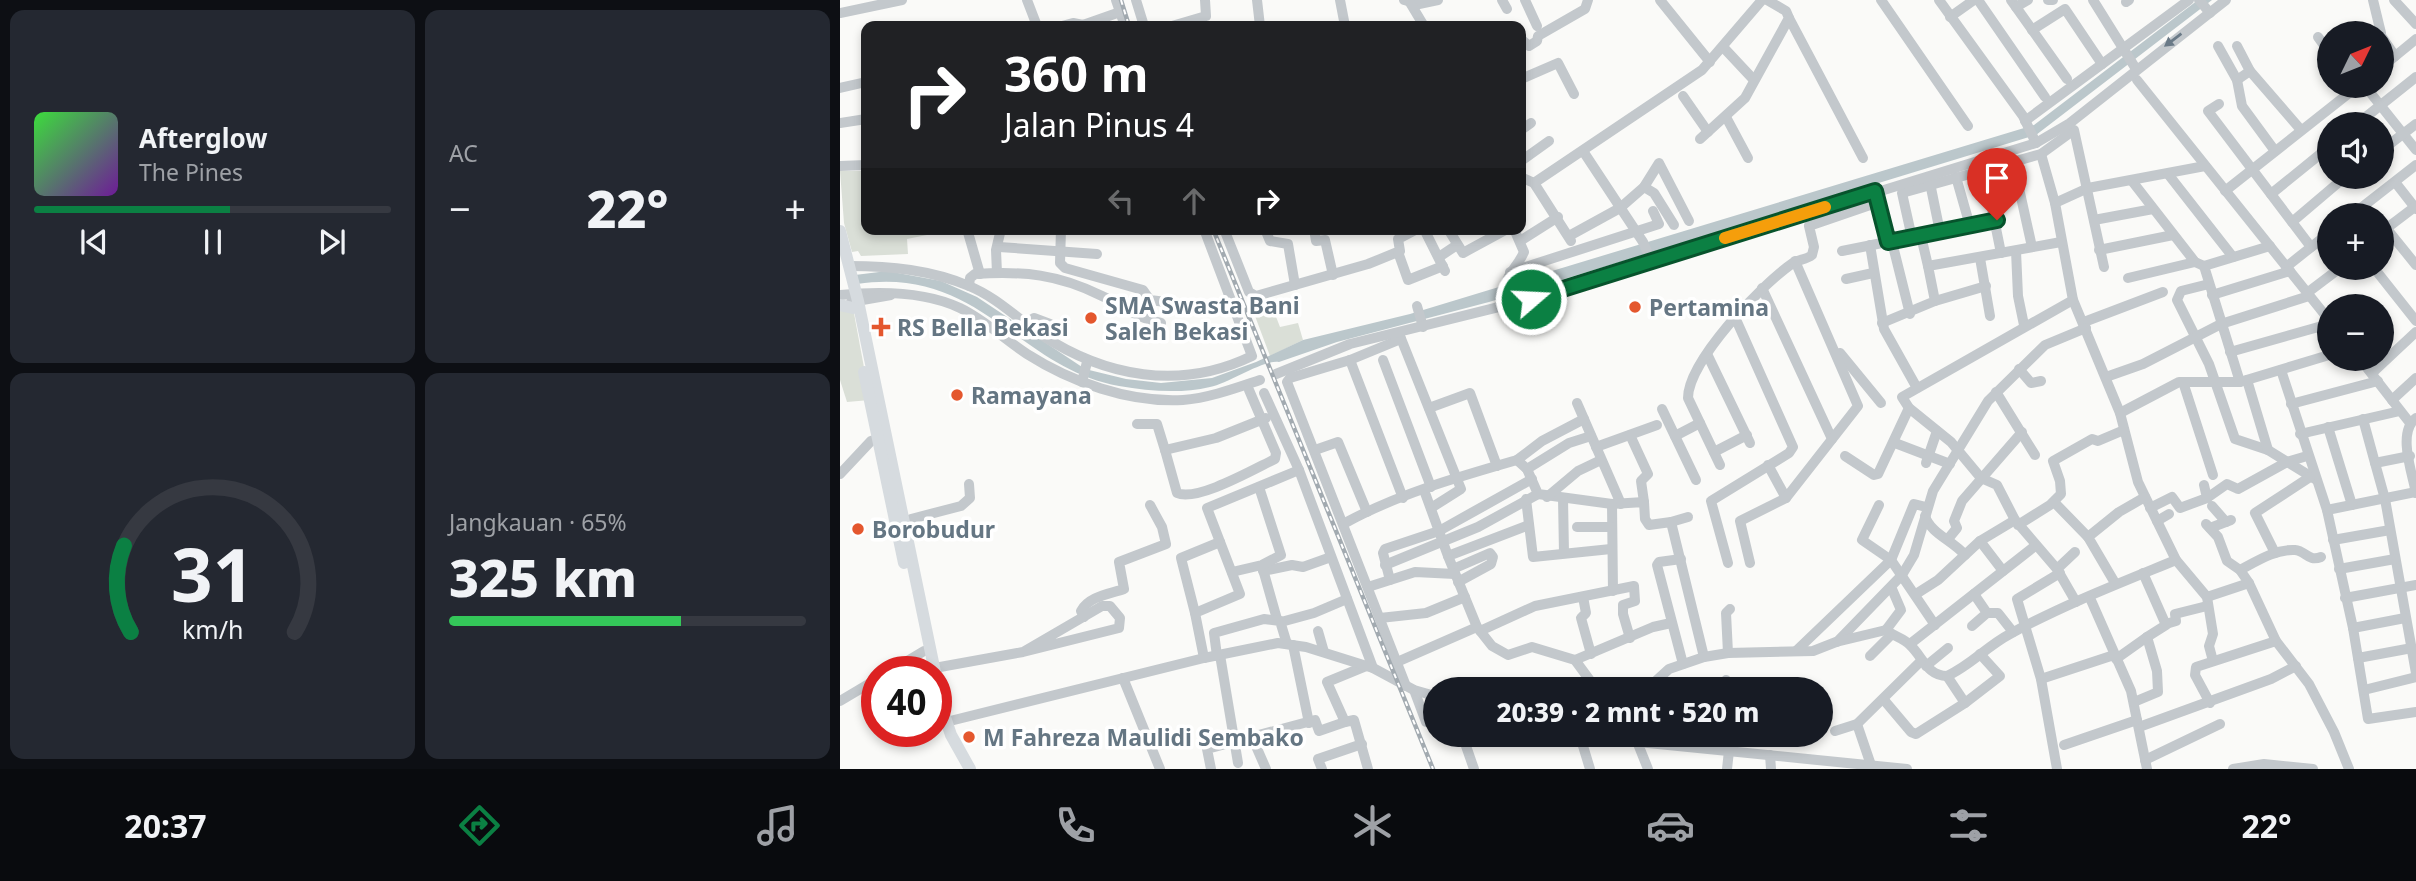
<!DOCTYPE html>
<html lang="id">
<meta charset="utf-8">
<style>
body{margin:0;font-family:"Noto Sans",sans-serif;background:#242831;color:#f1f3f6;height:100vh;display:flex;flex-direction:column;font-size:26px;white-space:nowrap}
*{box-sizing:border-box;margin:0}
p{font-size:23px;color:#9ea1a6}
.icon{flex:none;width:38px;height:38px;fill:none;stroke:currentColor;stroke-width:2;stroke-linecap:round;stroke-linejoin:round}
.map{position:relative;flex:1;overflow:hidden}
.side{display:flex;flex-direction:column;gap:10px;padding:10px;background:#0d0f14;width:840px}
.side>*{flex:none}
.guide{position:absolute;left:21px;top:21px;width:665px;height:214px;border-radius:14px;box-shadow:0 4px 10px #0003;background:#202124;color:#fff;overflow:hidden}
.needle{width:46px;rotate:47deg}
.fabs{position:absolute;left:1477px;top:21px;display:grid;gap:14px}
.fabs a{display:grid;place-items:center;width:77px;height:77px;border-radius:50%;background:#171b24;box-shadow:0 4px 10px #0003;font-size:35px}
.speed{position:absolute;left:21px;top:656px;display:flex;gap:14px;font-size:35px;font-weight:700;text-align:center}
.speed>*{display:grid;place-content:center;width:91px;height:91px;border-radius:50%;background:#171b24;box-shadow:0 4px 10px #0003;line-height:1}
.speed .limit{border:10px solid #d22;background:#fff;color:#111}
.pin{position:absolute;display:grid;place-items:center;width:60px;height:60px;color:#fff;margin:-72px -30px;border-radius:50% 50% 50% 0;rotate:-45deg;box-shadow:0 0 7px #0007}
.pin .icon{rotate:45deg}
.me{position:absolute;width:77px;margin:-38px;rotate:71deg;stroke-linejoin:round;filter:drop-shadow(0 0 5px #0008)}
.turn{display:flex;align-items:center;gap:24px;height:147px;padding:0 28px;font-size:32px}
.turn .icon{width:91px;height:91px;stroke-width:2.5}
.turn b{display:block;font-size:49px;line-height:60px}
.lanes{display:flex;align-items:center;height:66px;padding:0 28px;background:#0003;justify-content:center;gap:35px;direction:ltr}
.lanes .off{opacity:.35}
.big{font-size:52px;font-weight:800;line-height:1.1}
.side .widget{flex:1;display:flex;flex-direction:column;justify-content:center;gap:10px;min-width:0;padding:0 24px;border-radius:14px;background:#242831}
.side .dial{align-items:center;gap:0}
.dial svg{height:182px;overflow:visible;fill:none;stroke:#363941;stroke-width:7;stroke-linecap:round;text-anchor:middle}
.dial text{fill:#f1f3f6;stroke:none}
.song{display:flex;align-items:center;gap:21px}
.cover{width:84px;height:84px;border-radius:10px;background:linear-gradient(135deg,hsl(120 70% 55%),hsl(280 70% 35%))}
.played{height:7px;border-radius:4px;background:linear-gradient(90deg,#0b8043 55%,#363941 55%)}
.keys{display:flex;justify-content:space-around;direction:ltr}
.heat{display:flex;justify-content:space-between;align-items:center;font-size:38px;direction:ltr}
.charge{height:10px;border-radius:5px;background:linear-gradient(90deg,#34c759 65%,#363941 0)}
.side .tiles{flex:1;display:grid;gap:10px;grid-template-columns:repeat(2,1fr)}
.trip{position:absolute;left:583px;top:677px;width:410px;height:70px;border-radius:35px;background:#171b24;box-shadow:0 4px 10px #0003;font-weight:800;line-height:70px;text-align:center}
.dock{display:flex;height:112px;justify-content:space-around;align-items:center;background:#090b0e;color:#9ea1a6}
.dock .icon{width:49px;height:49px}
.dock .active{color:#0b8043}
.dock b{font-size:32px;color:#f1f3f6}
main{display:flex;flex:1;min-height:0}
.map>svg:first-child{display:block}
.green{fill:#dadfd7}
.water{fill:#bbc7cb}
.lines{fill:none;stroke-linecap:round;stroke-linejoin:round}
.minor{stroke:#c3c8cc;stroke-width:10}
.major{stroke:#d6dbdf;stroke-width:12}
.rail-casing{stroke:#a2aab0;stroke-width:4.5}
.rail{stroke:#fff;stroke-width:2;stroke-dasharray:5;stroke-linecap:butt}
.oneway{fill:#6a7a87}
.route-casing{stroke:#07532c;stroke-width:18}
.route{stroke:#0b8043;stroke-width:12}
.slow{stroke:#f59e0b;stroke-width:12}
.poi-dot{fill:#e4572e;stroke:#fff;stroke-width:2.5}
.labels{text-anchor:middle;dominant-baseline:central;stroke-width:7;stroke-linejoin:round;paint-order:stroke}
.poi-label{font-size:23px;font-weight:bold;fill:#657683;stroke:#fff;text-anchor:start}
</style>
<main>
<section class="side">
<div class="tiles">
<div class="widget">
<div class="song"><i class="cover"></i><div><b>Afterglow</b><p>The Pines</p></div></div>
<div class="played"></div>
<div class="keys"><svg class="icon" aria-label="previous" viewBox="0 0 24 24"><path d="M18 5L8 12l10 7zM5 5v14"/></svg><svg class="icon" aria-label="pause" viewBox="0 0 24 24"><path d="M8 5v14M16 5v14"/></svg><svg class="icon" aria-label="next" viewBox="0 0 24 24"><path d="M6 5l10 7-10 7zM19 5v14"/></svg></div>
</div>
<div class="widget"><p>AC</p>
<div class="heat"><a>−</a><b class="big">22°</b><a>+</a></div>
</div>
<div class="widget dial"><svg viewBox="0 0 100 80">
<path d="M14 69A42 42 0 1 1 86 69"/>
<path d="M14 69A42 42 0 0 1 11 31" stroke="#0b8043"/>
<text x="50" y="56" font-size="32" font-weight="700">31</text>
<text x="50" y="72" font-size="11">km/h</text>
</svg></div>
<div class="widget"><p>Jangkauan · 65%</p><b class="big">325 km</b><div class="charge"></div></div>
</div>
</section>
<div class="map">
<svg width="1576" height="769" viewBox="0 0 1576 769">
<rect width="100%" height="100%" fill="#fafaf8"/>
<g class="green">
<polygon points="0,171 26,171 26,229 98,229 97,233 67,239 68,254 21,256 18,251 12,252 4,223"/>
<polygon points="428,296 440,327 458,323 463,340 430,356 409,300"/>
<polygon points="0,300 13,308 30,400 7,402 0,380"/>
</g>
<path class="water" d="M1358 0H1372L1196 135 649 302 497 342 439 362C424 359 389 383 370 387 340 394 309 391 279 386 178 368 139 265 17 284L15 275 47 271 101 281 137 297 245 369 286 379 321 383 372 378 416 362 463 340 570 314 1194 125Z"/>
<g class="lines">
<g class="minor">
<polyline points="187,0 197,26"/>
<polyline points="276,0 285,26"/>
<polyline points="296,0 304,26"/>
<polyline points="417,0 420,26"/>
<polyline points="500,0 505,26"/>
<polyline points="564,0 579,4 598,0"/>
<polyline points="662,0 667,9"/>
<polyline points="685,0 697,26"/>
<polyline points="820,0 870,62"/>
<polyline points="1041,0 1128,126"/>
<polyline points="1099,0 1183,116 1196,143"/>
<polyline points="1138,0 1205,97"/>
<polyline points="1171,0 1227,79"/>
<polyline points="1208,0 1213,0"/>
<polyline points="1253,0 1296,69"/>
<polyline points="1359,0 1370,13"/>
<polyline points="1533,0 1541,33"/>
<polyline points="1554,0 1576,24"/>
<polyline points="569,1 584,26"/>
<polyline points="1286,2 1289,0"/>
<polyline points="1176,7 1188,0"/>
<polyline points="0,13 62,0"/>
<polyline points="1110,17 1134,0"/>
<polyline points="949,18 1023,158"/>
<polyline points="222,26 233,23 243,25 280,12"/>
<polyline points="332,26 366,16 365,0"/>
<polyline points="1192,30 1225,9 1262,64"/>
<polyline points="1478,37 1489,52"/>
<polyline points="1542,37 1555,56"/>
<polyline points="681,39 689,46 697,41 698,36 745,9 748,0"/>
<polyline points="1378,46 1397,80 1402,106 1435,151"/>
<polyline points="1397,46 1410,71"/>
<polyline points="884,48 913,79"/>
<polyline points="1542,67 1576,39"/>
<polyline points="681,79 718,63 734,94"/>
<polyline points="1297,80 1489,320"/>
<polyline points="1397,80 1410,71 1461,130"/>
<polyline points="1525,86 1576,150"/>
<polyline points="0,88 26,82"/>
<polyline points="843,96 868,132"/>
<polyline points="1379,104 1368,111 1471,247"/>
<polyline points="886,117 908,158"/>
<polyline points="1185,121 1349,0"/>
<polyline points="0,123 26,119"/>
<polyline points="1517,124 1576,77"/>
<polyline points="681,130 691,123"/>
<polyline points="860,139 905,98 949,18 946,11 927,0"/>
<polyline points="1542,150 1576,124"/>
<polyline points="743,151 803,242 811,261"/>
<polyline points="1201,154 1215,203 1233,300 1280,413 1298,482 1336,560 1367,597 1373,634 1369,646 1373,661"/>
<polyline points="681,161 709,141"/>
<polyline points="1173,161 1192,247"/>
<polyline points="0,166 26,165"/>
<polyline points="1144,169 1161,253"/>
<polyline points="1328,174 1393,257"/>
<polyline points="681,177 694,183 731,241"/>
<polyline points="1116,177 1130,226"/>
<polyline points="1292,181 1355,262 1364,266"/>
<polyline points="1555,182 1576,209"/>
<polyline points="694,183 862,70 922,0"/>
<polyline points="1090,183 1100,232"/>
<polyline points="804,187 814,193 834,225"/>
<polyline points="1385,191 1518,86"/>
<polyline points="1431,194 1489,147"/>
<polyline points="1036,199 1048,242"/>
<polyline points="1215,203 1248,188 1365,166"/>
<polyline points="1512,215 1576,165"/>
<polyline points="1254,220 1313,209"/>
<polyline points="1452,222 1505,177"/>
<polyline points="1546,228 1576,265"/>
<polyline points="127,229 140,274"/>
<polyline points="221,229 220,263 225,268 303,290 310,300 373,308 392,302"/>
<polyline points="384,229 409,292 416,296 528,264 560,251 558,239 577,229"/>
<polyline points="425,229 430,241 448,244 455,285"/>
<polyline points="474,229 476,241 485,240 493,275"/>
<polyline points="584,229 605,271"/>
<polyline points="608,229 623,253 667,229"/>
<polyline points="1543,231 1576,206"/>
<polyline points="729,236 780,208 804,187 819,163 849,221"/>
<polyline points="1081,236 1088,266"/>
<polyline points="1072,238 1062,193 1201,154 1234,130 1264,267"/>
<polyline points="680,241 718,217"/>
<polyline points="1052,242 1070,314"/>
<polyline points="1030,245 1044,329 1077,388"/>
<polyline points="159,247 257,254"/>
<polyline points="1259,250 1333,235"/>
<polyline points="1002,251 1157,220"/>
<polyline points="1176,251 1178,296 1184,325"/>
<polyline points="558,252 568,280 603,266"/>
<polyline points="599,257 617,245"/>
<polyline points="1140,258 1150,316"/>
<path d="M9 266C51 266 91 270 129 286 156 297 177 318 200 334 265 377 340 391 412 356L364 229"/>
<polyline points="1446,267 1489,233"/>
<polyline points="1534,268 1576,321"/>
<polyline points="670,272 819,224 813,211"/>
<polyline points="157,273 156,250 161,229"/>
<polyline points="1288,278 1355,262"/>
<polyline points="1006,279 1033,273"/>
<polyline points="1369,284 1341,291 1337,300 1369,364 1395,439 1428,450 1475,479"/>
<path d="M129 286 130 278 135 274C184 271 218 274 262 296 283 306 297 318 321 323"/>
<polyline points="922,288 992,439"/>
<polyline points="1467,293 1500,268"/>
<path d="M0 295C39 291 84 291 120 308 145 320 164 339 187 354 231 382 289 403 343 400 369 398 396 388 420 380"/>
<polyline points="1372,295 1450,271"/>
<polyline points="1233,300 1062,397 1069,408 1111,442 1141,478 1157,485 1175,520 1217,569 1236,602"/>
<polyline points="1095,301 1146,286"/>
<polyline points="11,302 51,295"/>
<path d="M671 304C659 274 674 275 684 252L674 229"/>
<polyline points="577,306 583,327"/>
<polyline points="1244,322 1323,292"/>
<polyline points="186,323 194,318 210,324"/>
<polyline points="1042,323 1095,301 1088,266 1221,242"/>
<polyline points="560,336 621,489 591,508"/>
<polyline points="561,339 510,360 450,378 447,382 566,686"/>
<polyline points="1390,352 1489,324"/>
<polyline points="1000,353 1041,403"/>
<polyline points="868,356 910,443"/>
<polyline points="1520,359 1570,423"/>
<polyline points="510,360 563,498"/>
<polyline points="543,360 591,487"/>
<polyline points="1179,369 1191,383 1201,381"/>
<polyline points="1441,370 1487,510 1513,628 1528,719 1576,712"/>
<polyline points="1532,373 1576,332"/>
<polyline points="436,374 510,344 691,299 1196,143 1230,123 1386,0"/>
<polyline points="1266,377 1303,364 1381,324 1469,296"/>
<polyline points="1407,380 1428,450"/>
<polyline points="242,382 247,362"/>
<polyline points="1343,382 1373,475"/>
<polyline points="1400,382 1364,266 1430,246"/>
<polyline points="1156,392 1195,455"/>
<polyline points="424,393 459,470 533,668"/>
<polyline points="1552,400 1576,378"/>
<polyline points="737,403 781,504"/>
<polyline points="1451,404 1538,381"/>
<polyline points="589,408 630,393 657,466"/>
<polyline points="822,409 856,480"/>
<polyline points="1280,413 1339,382 1400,382 1489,355"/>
<path d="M1576 418C1557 432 1572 472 1576 493"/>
<polyline points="1523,419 1535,463"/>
<polyline points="297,424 317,424 325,450 376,438 426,418"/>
<polyline points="1488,427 1512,505"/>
<polyline points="1460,434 1560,411"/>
<polyline points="790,435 808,474 801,481 804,502"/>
<polyline points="751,436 729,443 687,469 698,494 772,504 804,502 805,519 809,525 831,522 864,657"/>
<polyline points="835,436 860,423"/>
<polyline points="1055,443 1110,464"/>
<polyline points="756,447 817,425"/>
<path d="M325 450 337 493C357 502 414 469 435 459L436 453 409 390"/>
<polyline points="475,450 498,442 527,512"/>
<polyline points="874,452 907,435"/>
<polyline points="1005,456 1034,475 1038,474 1069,408"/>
<polyline points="1570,456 1535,463 1545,499 1576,673"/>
<polyline points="677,460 702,441 744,419"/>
<polyline points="1086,463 1097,431"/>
<path d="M880 465 848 398C848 361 922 284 953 263 959 259 966 260 972 255L974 247 969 226 1036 203"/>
<polyline points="928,465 946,498"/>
<polyline points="0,474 31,441 43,437"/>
<polyline points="584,490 608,556"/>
<polyline points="707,497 738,471 761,460"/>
<polyline points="723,498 724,553"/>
<polyline points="1367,498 1387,484 1398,489 1447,462 1467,456"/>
<polyline points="686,499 693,557 771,549"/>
<polyline points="1214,502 1248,537"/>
<polyline points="772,504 773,591"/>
<polyline points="1039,505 1022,540 1051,560 1095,625"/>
<polyline points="1372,506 1386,522"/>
<polyline points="1310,508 1332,497 1340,508 1367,498 1364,485"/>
<polyline points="1487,510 1576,492"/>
<path d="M1085 516C1091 534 1112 540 1125 555"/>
<polyline points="71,519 121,506 130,498 129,484"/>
<polyline points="1317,521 1329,514"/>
<polyline points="831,522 848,517"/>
<path d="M505 523C558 494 618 477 677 460L687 469"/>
<polyline points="1366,524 1378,537 1387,561 1400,570 1409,583 1436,641 1469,684 1494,732 1509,769"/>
<polyline points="689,525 608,556 637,627 652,646 668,655 692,647 735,660 757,690"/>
<polyline points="1178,525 1210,505 1221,494 1220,481 1213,461 1252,439 1258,441 1284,430"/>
<polyline points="737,527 771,527"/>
<polyline points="1370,528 1391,520"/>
<polyline points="1108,539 1117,528 1114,521 1122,501 1182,432"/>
<polyline points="1493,540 1550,530"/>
<polyline points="1140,541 1163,571"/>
<polyline points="1435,553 1415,513 1470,477"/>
<polyline points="841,559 819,562 817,565 843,664"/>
<polyline points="888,563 871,501 949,453 953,447 894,315"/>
<polyline points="910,563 900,521 946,498 1018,406 955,261"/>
<polyline points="545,565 638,527 698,494"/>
<polyline points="422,566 437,619"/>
<polyline points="613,569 650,553 653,557 651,564 618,582"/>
<polyline points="1217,569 1235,552"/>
<polyline points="1499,569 1555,559"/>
<path d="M1400 570C1417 561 1435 549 1455 550 1466 551 1468 562 1481 557"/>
<polyline points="423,571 452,565 463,567 491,557"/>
<polyline points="392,572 422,565 441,555 419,487"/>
<polyline points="550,580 543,553 545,549 599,531 692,479"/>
<polyline points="1275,583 1248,537 1279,512 1305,497"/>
<polyline points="528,587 575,572 615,574"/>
<polyline points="1076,594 1098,580 1140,541 1175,520"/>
<polyline points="743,597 746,613 741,618 751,654"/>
<polyline points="1367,597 1409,583"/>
<polyline points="1250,598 1291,691 1307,769"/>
<polyline points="1505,598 1576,585"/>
<polyline points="355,613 341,558 380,542"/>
<polyline points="1147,613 1158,613 1173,632"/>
<path d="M244 617 241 611C249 596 270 594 284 589L279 562 326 544 322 527 310 505"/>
<polyline points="540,618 586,613 625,597"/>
<polyline points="441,622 474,613 507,599"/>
<polyline points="1326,624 1336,621 1335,614 1367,606"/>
<polyline points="1132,626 1147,613 1134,594"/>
<polyline points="1513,628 1565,618"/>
<polyline points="1046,630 1061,610 1052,589"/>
<polyline points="478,631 484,652"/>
<polyline points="640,631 695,606 794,586 795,601 783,605 783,614 790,638"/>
<polyline points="997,642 1062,575 1074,555 1093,491 1148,401 1205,345 1246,328"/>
<polyline points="1070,644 1195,546"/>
<polyline points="453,645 469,723"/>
<polyline points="956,651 1051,560 1074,504 1086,507"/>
<polyline points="888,653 886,613 890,609"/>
<polyline points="380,655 398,763"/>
<polyline points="377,656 374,633 424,619 440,621 447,644"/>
<polyline points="1030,656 1051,635"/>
<polyline points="364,658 355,613 400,594 367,508 459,470"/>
<polyline points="1518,658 1572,648"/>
<polyline points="1276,659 1307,637"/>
<polyline points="735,660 813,627 831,623"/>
<polyline points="557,662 637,627"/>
<polyline points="526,666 487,682 505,722 514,720 528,769"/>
<polyline points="1086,666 1108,648"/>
<polyline points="89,669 183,652 262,606 270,606 280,618 279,628 183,652"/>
<polyline points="49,672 84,651"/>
<polyline points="283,678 320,769"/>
<polyline points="1201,679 1274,655"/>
<polyline points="574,690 586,722"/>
<path d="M806 690 829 669 864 657 888 653 973 651 996 642 1046 630C1053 636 1064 638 1070 645 1083 657 1087 676 1107 676 1130 666 1147 646 1170 634 1223 605 1280 583 1336 560"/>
<polyline points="885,690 886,680"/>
<polyline points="1524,690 1576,677"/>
<polyline points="1044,700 1071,732 1076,734 1125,703 1107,676"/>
<polyline points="0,701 37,679"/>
<polyline points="1294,702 1318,692 1317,671 1307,637 1326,625 1303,573"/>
<polyline points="1125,703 1160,676 1140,654"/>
<polyline points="1370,703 1355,675 1356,667 1436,641"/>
<polyline points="106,722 364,658 438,643 466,647 533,668 574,690 595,696"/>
<polyline points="1017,724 1031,765"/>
<polyline points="1299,727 1431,679 1456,666"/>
<polyline points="995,731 1017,724 1081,661"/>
<polyline points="728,735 1067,769"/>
<polyline points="740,736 750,769"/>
<polyline points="412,737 426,769"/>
<polyline points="796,739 808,769"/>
<polyline points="1224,745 1297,720"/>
<polyline points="878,749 878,735"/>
<polyline points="930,755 931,769"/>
<polyline points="1305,760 1380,724"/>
<polyline points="371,769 367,749 475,720 479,731 505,722"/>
<polyline points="482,769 478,759 522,744"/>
<polyline points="634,769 626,746 636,735"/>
<polyline points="887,769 889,751"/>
<polyline points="1217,769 1201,679 1177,599 1220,573"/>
<polyline points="1393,769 1424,764 1473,769"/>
</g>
<g class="major">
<polyline points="0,231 18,301 95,672"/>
<polyline points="0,305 13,308"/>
<polyline points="24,372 64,563"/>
<polyline points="96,691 111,735 130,769"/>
</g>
<defs>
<g id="rail">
<polyline points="281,0 289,26"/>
<polyline points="373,229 593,769"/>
</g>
</defs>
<use href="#rail" class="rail-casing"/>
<use href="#rail" class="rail"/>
</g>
<defs><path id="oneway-solid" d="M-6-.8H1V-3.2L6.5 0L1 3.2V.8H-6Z" transform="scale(1.75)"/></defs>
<use class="oneway" href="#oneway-solid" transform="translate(1333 40) rotate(143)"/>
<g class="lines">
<defs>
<polyline id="route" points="691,299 1035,191 1048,242 1157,220"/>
</defs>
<use href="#route" class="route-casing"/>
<use href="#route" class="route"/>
<polyline class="slow" points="885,238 985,207"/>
</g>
<g class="poi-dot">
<circle cx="795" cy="307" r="7"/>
<circle cx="251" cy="318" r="7"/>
<path d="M37.5 316.5h7v7h7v7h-7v7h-7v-7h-7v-7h7z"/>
<circle cx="117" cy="395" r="7"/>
<circle cx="18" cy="529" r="7"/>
<circle cx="129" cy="737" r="7"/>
</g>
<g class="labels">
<g class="poi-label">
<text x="265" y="305">SMA Swasta Bani<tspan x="265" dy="26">Saleh Bekasi</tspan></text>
<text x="809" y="307">Pertamina</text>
<text x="57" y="327">RS Bella Bekasi</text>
<text x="131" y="395">Ramayana</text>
<text x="32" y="529">Borobudur</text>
<text x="143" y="737">M Fahreza Maulidi Sembako</text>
</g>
</g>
</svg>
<div class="fabs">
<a><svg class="needle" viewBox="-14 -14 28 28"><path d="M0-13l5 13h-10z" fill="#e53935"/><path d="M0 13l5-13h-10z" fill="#9ea1a6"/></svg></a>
<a><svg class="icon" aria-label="sound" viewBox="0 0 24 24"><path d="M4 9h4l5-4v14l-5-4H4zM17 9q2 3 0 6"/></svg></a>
<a>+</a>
<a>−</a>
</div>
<div class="speed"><div class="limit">40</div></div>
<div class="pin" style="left:1157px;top:220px;background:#d93025"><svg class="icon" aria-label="arrive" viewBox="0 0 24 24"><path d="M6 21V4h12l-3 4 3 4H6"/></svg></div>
<svg class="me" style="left:691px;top:299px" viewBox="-20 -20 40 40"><circle r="17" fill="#0b8043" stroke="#fff" stroke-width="3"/><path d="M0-11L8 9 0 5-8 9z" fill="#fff"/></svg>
<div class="trip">20:39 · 2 mnt · 520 m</div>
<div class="guide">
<div class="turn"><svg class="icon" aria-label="right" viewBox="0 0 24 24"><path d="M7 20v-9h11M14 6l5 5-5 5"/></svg><div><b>360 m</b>Jalan Pinus 4</div></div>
<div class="lanes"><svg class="icon off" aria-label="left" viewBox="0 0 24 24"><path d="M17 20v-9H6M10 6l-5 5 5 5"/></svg><svg class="icon off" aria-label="ahead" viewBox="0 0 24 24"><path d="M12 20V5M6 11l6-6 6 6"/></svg><svg class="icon" aria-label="right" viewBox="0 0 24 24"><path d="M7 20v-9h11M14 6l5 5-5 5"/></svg></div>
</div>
</div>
</main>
<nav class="dock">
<b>20:37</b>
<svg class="icon active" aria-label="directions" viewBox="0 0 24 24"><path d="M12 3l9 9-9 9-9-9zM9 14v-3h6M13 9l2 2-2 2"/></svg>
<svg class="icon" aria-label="music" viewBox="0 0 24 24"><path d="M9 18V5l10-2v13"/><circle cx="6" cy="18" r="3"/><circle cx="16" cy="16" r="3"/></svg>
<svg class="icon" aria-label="phone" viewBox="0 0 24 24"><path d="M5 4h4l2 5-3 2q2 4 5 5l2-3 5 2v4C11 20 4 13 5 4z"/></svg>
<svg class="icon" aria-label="climate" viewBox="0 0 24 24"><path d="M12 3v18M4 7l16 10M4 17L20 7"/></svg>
<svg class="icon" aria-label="car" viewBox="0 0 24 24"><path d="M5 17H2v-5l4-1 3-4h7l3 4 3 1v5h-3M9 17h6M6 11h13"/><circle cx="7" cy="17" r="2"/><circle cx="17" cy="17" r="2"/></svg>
<svg class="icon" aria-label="filters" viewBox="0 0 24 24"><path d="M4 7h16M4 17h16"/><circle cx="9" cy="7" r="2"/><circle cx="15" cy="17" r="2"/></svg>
<b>22°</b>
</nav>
